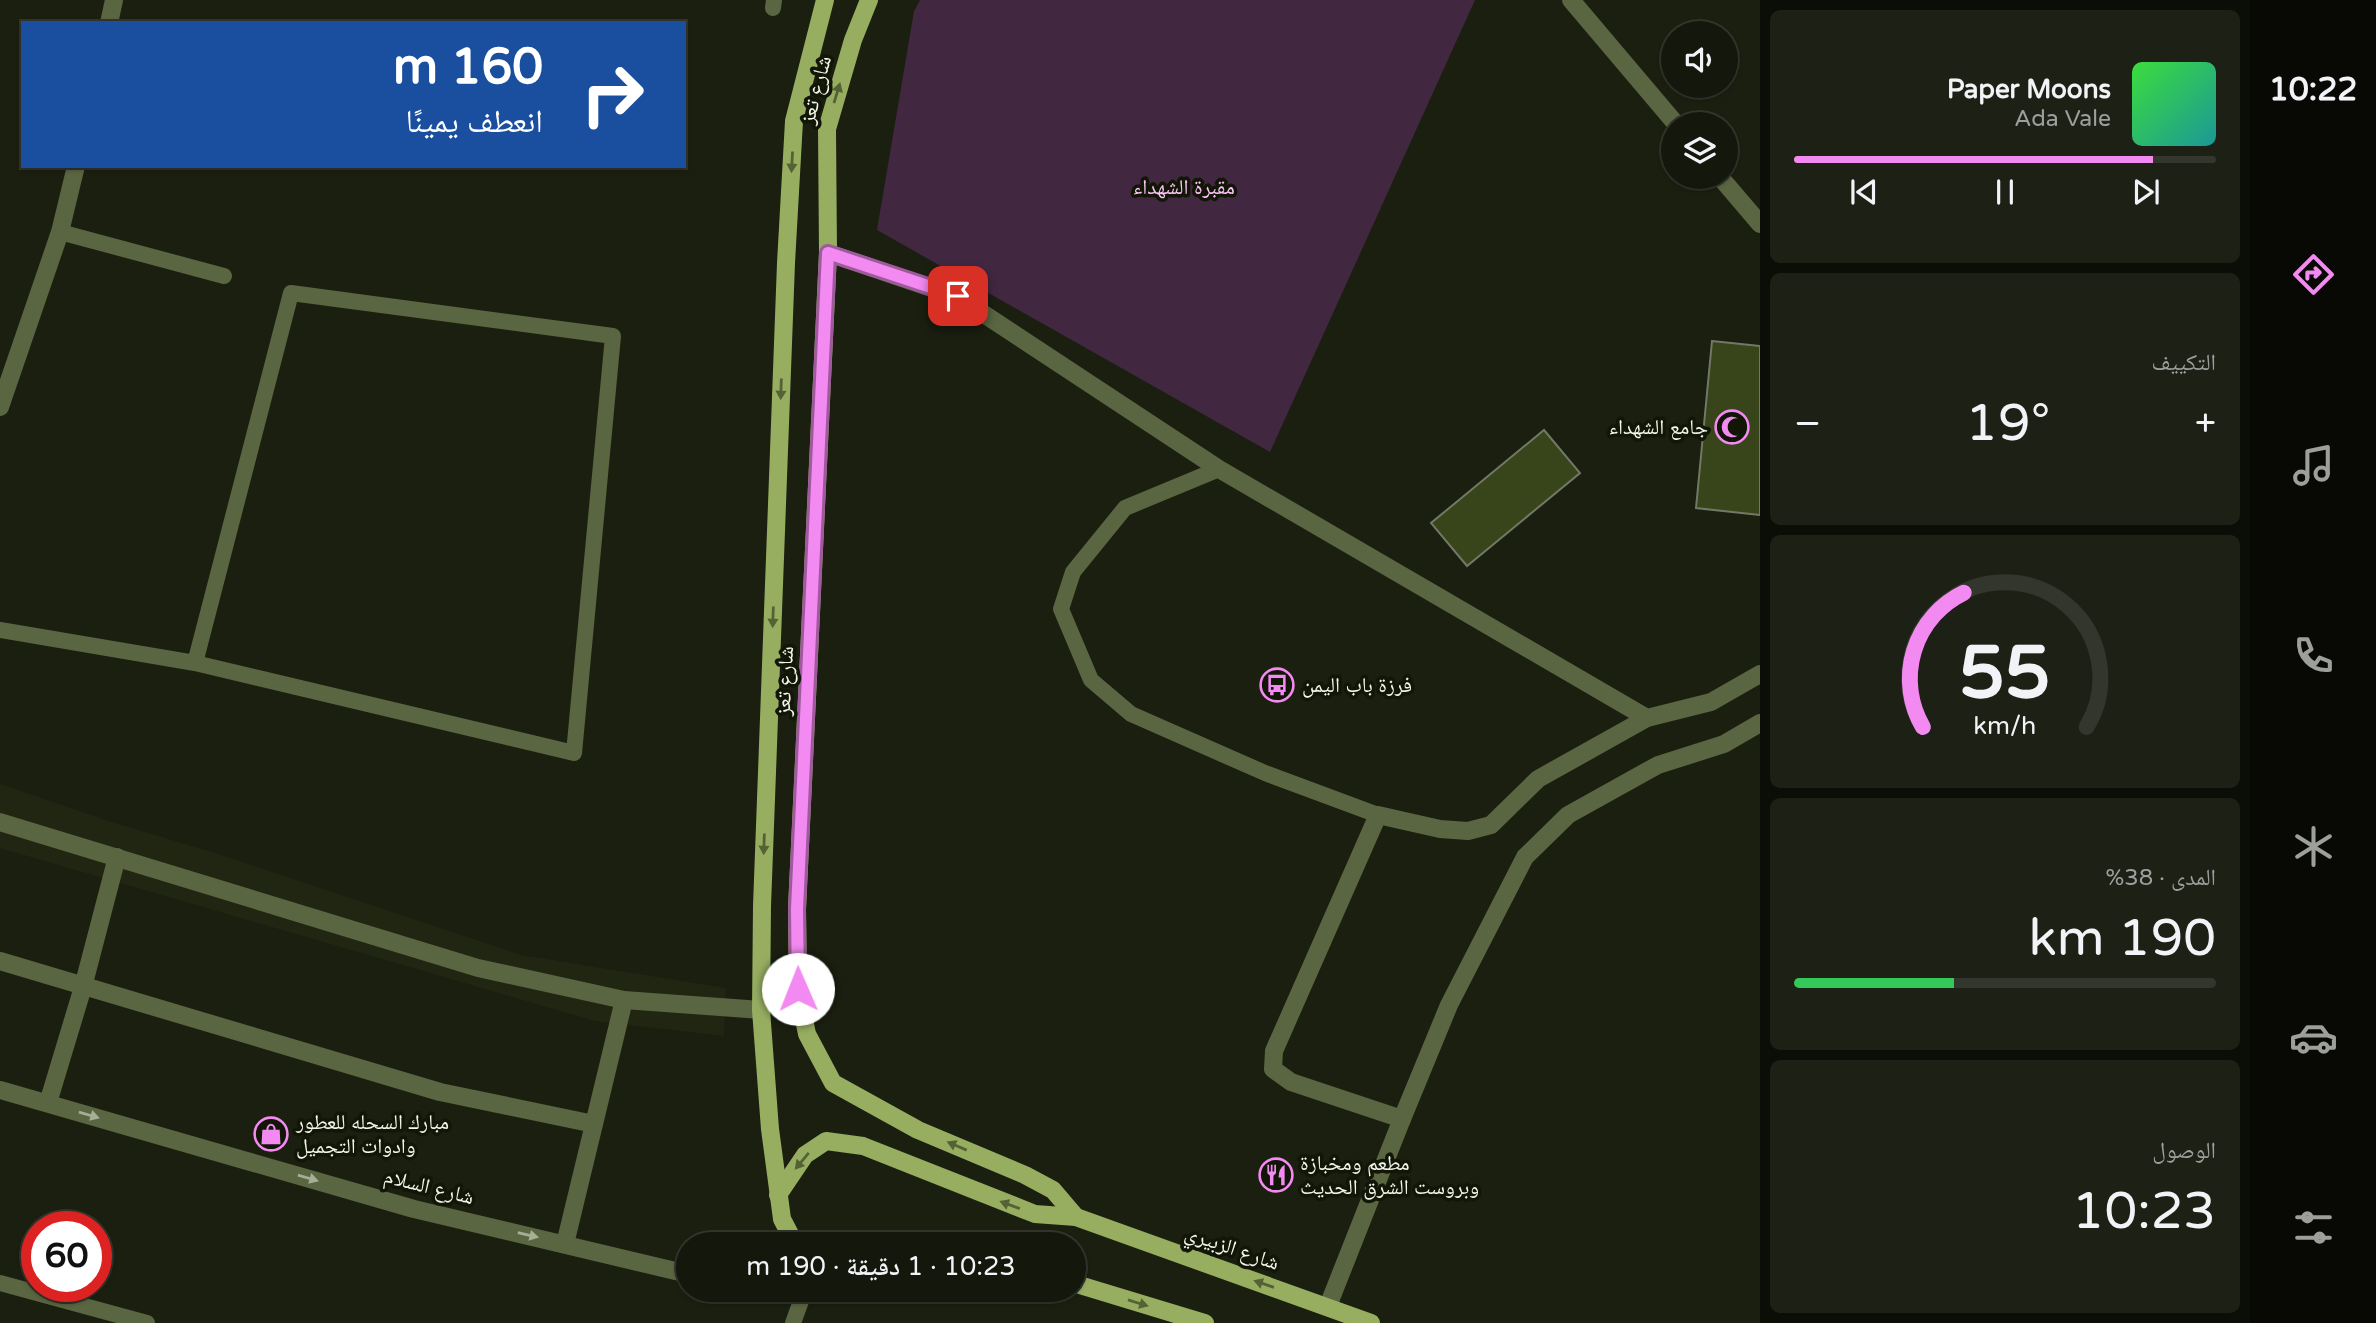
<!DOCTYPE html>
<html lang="ar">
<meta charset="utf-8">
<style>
body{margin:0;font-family:"Varela Round","Noto Naskh Arabic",sans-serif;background:#1d2015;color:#f1f3f6;direction:rtl;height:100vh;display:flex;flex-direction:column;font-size:26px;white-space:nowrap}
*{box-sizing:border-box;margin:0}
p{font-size:23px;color:#9d9f9d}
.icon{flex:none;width:38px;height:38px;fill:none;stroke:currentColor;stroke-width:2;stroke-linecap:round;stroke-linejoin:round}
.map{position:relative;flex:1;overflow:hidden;direction:ltr}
.details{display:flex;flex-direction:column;gap:10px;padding:10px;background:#0b0d07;width:490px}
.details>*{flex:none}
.top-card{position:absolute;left:21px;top:21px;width:665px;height:147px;border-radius:0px;box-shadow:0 2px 5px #0004,0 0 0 2px #33362d;direction:rtl;background:#1a4fa0;color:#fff;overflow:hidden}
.buttons{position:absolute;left:1661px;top:21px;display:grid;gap:14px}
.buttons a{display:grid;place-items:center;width:77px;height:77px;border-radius:50%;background:#14170c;box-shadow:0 2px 5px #0004,0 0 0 2px #33362d;font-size:35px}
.speed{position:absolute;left:21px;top:1211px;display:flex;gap:14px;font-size:35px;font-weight:700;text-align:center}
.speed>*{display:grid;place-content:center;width:91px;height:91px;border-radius:50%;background:#14170c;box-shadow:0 2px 5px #0004,0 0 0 2px #33362d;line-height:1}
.speed .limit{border:10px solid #d22;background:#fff;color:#111}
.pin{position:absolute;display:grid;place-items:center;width:60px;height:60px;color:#fff;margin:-30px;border-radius:14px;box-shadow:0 4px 10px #0006}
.me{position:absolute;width:77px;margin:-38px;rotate:359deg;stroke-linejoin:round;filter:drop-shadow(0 0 5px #0008)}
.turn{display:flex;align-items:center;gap:24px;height:147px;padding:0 28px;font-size:32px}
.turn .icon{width:91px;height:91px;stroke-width:2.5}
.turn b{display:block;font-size:49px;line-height:60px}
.big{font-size:52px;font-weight:600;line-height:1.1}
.details .tile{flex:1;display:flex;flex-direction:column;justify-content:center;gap:10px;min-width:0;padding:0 24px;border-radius:10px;background:#1d2015}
.details .dial{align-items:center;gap:0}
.dial svg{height:182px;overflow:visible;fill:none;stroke:#33362d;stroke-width:7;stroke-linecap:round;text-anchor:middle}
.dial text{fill:#f1f3f6;stroke:none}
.song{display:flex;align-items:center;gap:21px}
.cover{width:84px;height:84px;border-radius:10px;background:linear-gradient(135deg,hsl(120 70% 55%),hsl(180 70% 35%))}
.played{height:7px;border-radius:4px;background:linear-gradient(90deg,#f38af1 85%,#33362d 85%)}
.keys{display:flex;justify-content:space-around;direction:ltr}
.heat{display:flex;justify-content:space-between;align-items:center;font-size:38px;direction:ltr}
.charge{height:10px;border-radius:5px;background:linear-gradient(90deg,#34c759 38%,#33362d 0)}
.trip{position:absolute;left:676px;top:1232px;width:410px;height:70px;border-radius:35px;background:#14170c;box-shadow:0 2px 5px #0004,0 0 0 2px #33362d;font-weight:600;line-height:70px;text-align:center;direction:rtl}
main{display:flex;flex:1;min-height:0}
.tab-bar{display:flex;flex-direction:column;width:126px;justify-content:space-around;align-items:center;background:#080905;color:#9d9f9d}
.tab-bar .icon{width:49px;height:49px}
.tab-bar .current{color:#f38af1}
.tab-bar b{font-size:32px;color:#f1f3f6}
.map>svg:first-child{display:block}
.built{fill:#202611}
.green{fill:#422741}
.building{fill:#38441a;stroke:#727866;stroke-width:2}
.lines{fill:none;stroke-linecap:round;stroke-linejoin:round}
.service{stroke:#5a6541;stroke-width:16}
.minor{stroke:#5a6541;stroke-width:18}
.tertiary{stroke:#5a6541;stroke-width:18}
.primary{stroke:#97ae61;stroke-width:18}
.oneway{fill:#546234}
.oneway2{fill:#a6ae96}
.route-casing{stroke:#9e5a9d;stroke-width:18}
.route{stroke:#f38af1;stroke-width:12}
.labels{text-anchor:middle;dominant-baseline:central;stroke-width:7;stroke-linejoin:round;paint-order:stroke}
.street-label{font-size:21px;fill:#f2f6eb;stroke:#111607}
.park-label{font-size:21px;fill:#fdc4fa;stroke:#111607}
.poi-label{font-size:21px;fill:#f2f6eb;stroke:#111607;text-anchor:start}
</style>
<main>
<nav class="tab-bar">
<b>10:22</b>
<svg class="icon current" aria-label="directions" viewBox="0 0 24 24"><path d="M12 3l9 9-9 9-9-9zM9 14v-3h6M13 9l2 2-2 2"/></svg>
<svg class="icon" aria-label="music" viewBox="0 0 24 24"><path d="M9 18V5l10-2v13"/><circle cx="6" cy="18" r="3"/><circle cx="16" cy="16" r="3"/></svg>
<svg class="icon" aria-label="phone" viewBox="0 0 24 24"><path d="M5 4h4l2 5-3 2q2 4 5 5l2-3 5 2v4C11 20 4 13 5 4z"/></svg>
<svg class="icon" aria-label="climate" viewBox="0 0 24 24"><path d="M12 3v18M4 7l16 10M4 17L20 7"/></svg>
<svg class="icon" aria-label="car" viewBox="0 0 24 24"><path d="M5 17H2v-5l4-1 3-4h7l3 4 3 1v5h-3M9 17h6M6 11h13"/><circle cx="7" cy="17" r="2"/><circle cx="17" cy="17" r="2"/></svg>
<svg class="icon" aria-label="filters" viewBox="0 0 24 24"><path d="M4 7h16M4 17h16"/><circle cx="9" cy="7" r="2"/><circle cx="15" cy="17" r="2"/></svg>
</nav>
<section class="details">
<div class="tile">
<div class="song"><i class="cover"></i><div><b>Paper Moons</b><p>Ada Vale</p></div></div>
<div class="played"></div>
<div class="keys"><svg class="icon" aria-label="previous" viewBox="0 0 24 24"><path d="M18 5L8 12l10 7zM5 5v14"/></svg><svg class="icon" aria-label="pause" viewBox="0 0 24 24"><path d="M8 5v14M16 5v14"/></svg><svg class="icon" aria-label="next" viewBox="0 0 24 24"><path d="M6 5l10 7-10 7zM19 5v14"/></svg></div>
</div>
<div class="tile"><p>التكييف</p>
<div class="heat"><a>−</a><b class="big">19°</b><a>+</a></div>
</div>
<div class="tile dial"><svg viewBox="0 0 100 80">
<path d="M14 69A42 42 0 1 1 86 69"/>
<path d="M14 69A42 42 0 0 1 32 10" stroke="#f38af1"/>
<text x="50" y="56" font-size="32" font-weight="700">55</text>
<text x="50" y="72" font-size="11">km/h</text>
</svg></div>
<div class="tile"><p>المدى · 38%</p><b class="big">190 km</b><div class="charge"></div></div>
<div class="tile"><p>الوصول</p><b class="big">10:23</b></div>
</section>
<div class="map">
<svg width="1760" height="1323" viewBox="0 0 1760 1323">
<rect width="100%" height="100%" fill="#1a1f10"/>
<polygon class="built" points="0,784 115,823 215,853 521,955 726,988 724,1036 595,1021 0,848"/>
<polygon class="green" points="920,0 1475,0 1270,452 877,230 914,11"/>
<g class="building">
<polygon points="1712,341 1760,346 1760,515 1696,508"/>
<polygon points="1544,430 1580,473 1467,566 1431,523"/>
</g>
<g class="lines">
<g class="service">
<polyline points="773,8 774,0"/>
<polyline points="60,232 224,276"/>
<polyline points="1219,469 1125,508 1073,572 1061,609 1091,680 1131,714 1265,773 1378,815"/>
<polyline points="0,630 195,663 574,753 613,336 291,293 195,663"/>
<polyline points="0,1283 147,1323"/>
<polyline points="793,1323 805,1290"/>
</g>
<g class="minor">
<polyline points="1571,0 1676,124"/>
<polyline points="109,23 114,0"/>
<polyline points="1720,177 1760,224"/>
<polyline points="0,407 60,232 76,166"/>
<polyline points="0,822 478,968 624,1000 761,1010"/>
<polyline points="0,961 440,1092 594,1124"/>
<polyline points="48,1103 83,987 117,857"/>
<polyline points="1402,1119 1449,1005 1525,857 1568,815 1658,765 1724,744 1760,723"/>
<polyline points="565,1244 624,1000"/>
</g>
<g class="tertiary">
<polyline points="828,253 958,297 1219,469 1647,718 1711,702 1760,674"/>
<polyline points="0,1090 414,1209 688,1274"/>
<polyline points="1328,1306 1402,1119 1291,1082 1273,1069 1274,1051 1378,815 1440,829 1468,831 1491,825 1538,779 1647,718"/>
</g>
<g class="primary">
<polyline points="869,0 853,40 827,129 828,253 797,909 798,990 807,1034 833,1083 918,1130 1025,1175 1053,1190 1076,1217"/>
<polyline points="778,1195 805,1155 826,1141 863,1146 1035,1214 1076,1217 1371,1323"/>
<polyline points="798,1244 794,1242 782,1219 770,1129 761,1010 762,906 786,263 794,121 825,0"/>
<polyline points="1073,1283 1205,1323"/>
</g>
</g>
<defs><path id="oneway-solid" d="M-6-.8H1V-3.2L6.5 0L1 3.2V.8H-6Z" transform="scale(1.75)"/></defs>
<g class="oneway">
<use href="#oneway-solid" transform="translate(837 93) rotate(-73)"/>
<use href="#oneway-solid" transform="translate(792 162) rotate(93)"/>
<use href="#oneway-solid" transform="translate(781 389) rotate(92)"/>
<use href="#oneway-solid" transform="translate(773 617) rotate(92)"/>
<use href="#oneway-solid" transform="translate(764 844) rotate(92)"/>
<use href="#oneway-solid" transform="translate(957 1146) rotate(-157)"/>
<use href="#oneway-solid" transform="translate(802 1161) rotate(130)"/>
<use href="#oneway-solid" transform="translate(1010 1205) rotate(-160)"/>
<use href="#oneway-solid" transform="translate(1264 1284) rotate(-161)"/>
<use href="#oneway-solid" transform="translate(1138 1303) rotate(17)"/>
</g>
<g class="oneway2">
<use href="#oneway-solid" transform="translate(89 1115) rotate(16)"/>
<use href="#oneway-solid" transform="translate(308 1178) rotate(16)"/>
<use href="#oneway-solid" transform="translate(528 1235) rotate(13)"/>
</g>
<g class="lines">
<defs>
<polyline id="route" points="798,989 797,909 828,253 958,296"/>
</defs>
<use href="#route" class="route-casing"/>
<use href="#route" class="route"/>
</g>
<defs>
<symbol id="mosque-ring" viewBox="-11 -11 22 22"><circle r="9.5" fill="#111607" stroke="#f38af1" stroke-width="1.5"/><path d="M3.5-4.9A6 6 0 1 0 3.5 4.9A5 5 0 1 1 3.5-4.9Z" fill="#f38af1"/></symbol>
<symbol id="bus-ring" viewBox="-11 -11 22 22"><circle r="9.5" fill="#111607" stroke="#f38af1" stroke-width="1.5"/><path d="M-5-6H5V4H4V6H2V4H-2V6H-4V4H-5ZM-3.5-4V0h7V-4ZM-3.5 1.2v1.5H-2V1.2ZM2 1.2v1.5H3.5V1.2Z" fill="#f38af1"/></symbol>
<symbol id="shop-ring" viewBox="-11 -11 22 22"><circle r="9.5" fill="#111607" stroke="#f38af1" stroke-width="1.5"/><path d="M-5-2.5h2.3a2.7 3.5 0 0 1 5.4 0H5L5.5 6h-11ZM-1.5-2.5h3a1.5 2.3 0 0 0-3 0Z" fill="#f38af1"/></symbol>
<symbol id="restaurant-ring" viewBox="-11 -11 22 22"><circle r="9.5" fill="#111607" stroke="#f38af1" stroke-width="1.5"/><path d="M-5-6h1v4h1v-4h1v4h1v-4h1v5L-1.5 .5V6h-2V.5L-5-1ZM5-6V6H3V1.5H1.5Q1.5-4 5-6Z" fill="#f38af1"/></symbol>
</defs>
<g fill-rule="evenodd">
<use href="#mosque-ring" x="1713" y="408" width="38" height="38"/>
<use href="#bus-ring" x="1258" y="666" width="38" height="38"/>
<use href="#shop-ring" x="252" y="1115" width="38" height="38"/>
<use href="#restaurant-ring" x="1257" y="1156" width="38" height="38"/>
</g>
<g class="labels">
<g class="street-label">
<text transform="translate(816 90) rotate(-75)">شارع تعز</text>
<text transform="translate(785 681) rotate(-87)">شارع تعز</text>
<text transform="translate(429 1187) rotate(14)">شارع السلام</text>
<text transform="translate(1232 1248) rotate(19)">شارع الزبيري</text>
</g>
<g class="park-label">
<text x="1184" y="187">مقبرة الشهداء</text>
</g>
<g class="poi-label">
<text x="1708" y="427" text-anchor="end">جامع الشهداء</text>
<text x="1302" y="685">فرزة باب اليمن</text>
<text x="296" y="1122">مبارك السحله للعطور<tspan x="296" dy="24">وادوات التجميل</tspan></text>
<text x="1300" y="1163">مطعم ومخبازة<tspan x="1300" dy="24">وبروست الشرق الحديث</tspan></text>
</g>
</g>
</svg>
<div class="buttons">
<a><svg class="icon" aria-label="sound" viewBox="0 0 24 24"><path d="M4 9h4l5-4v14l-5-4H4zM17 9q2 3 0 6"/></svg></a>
<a><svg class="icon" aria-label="layers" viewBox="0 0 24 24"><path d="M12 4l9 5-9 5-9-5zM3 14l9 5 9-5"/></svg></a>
</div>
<div class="speed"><div class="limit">60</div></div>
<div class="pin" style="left:958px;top:296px;background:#d93025"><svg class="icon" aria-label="arrive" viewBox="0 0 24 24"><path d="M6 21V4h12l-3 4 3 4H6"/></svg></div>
<svg class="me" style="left:798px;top:989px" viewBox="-20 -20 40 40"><circle r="19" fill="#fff"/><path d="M0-13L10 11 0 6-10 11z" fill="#f38af1"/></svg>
<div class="trip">10:23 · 1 دقيقة · 190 m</div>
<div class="top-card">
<div class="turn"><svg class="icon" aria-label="right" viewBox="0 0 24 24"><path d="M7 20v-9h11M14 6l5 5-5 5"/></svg><div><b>160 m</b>انعطف يمينًا</div></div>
</div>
</div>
</main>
